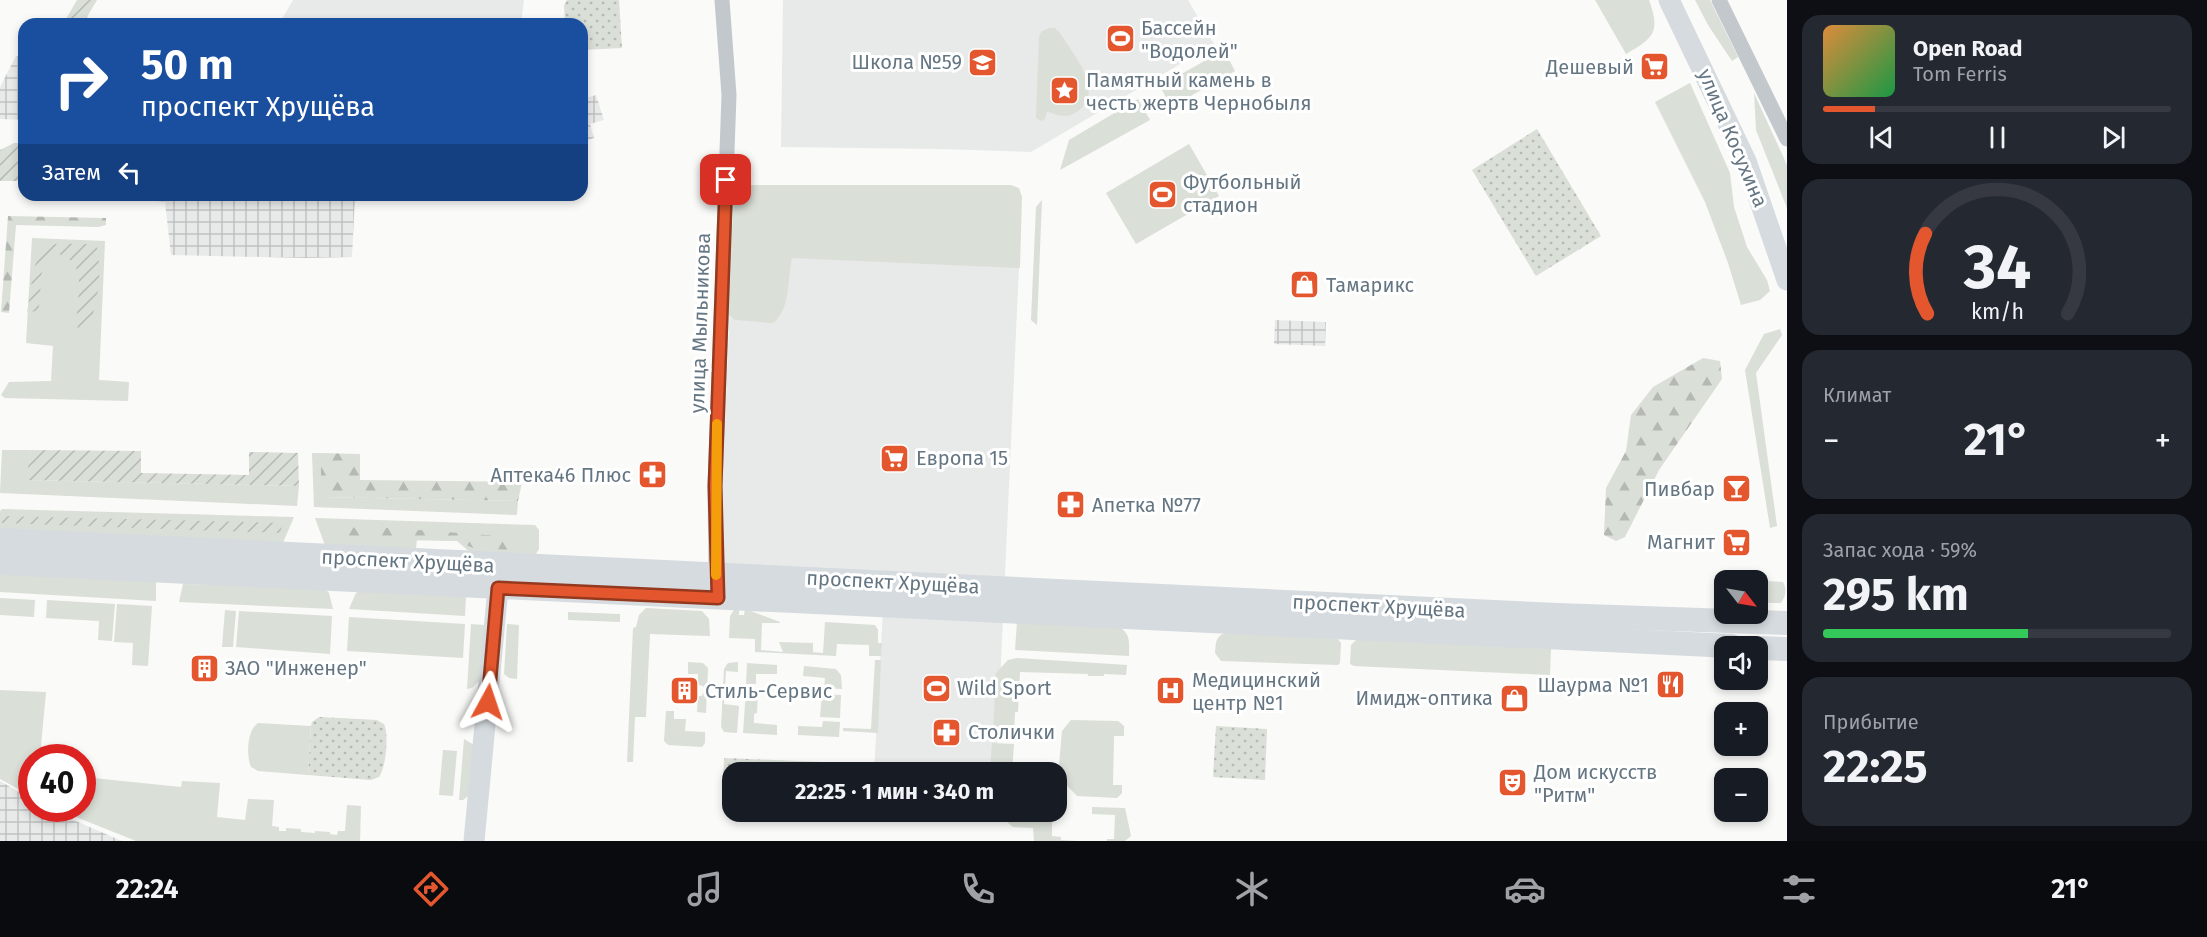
<!DOCTYPE html>
<html lang="ru">
<meta charset="utf-8">
<style>
body{margin:0;font-family:"Fira Sans",sans-serif;background:#242831;color:#f1f3f6;height:100vh;display:flex;flex-direction:column;font-size:22px;white-space:nowrap}
*{box-sizing:border-box;margin:0}
p{font-size:20px;color:#9ea1a6}
.icon{flex:none;width:33px;height:33px;fill:none;stroke:currentColor;stroke-width:2;stroke-linecap:round;stroke-linejoin:round}
.map{position:relative;flex:1;overflow:hidden}
.sheet{display:flex;flex-direction:column;gap:15px;padding:15px;background:#0d0f14;width:420px}
.sheet>*{flex:none}
.guide{position:absolute;left:18px;top:18px;width:570px;height:183px;border-radius:18px;box-shadow:0 3px 9px #0003;background:#1a4fa0;color:#fff;overflow:hidden}
.needle{width:39px;rotate:121deg}
.buttons{position:absolute;left:1714px;top:570px;display:grid;gap:12px}
.buttons a{display:grid;place-items:center;width:54px;height:54px;border-radius:12px;background:#171b24;box-shadow:0 3px 9px #0003;font-size:30px}
.speed{position:absolute;left:18px;top:744px;display:flex;gap:12px;font-size:30px;font-weight:700;text-align:center}
.speed>*{display:grid;place-content:center;width:78px;height:78px;border-radius:50%;background:#171b24;box-shadow:0 3px 9px #0003;line-height:1}
.speed .limit{border:9px solid #d22;background:#fff;color:#111}
.pin{position:absolute;display:grid;place-items:center;width:51px;height:51px;color:#fff;margin:-26px;border-radius:12px;box-shadow:0 3px 9px #0006}
.me{position:absolute;width:66px;margin:-33px;rotate:5deg;stroke-linejoin:round;filter:drop-shadow(0 0 4px #0008)}
.turn{display:flex;align-items:center;gap:21px;height:126px;padding:0 24px;font-size:27px}
.turn .icon{width:78px;height:78px;stroke-width:2.5}
.turn b{display:block;font-size:42px;line-height:51px}
.then{display:flex;align-items:center;height:57px;padding:0 24px;background:#0003;gap:12px;font-size:22px}
.big{font-size:45px;font-weight:700;line-height:1.1}
.sheet .widget{flex:1;display:flex;flex-direction:column;justify-content:center;gap:9px;min-width:0;padding:0 21px;border-radius:18px;background:#242831}
.sheet .dial{align-items:center;gap:0}
.dial svg{height:156px;overflow:visible;fill:none;stroke:#363941;stroke-width:7;stroke-linecap:round;text-anchor:middle}
.dial text{fill:#f1f3f6;stroke:none}
.song{display:flex;align-items:center;gap:18px}
.cover{width:72px;height:72px;border-radius:9px;background:linear-gradient(135deg,hsl(30 70% 55%),hsl(140 70% 35%))}
.played{height:6px;border-radius:3px;background:linear-gradient(90deg,#e4572e 15%,#363941 15%)}
.keys{display:flex;justify-content:space-around;direction:ltr}
.heat{display:flex;justify-content:space-between;align-items:center;font-size:33px;direction:ltr}
.charge{height:9px;border-radius:4px;background:linear-gradient(90deg,#34c759 59%,#363941 0)}
.trip{position:absolute;left:722px;top:762px;width:345px;height:60px;border-radius:18px;background:#171b24;box-shadow:0 3px 9px #0003;font-weight:700;line-height:60px;text-align:center}
.tabs{display:flex;height:96px;justify-content:space-around;align-items:center;background:#090b0e;color:#9ea1a6}
.tabs .icon{width:42px;height:42px}
.tabs .current{color:#e4572e}
.tabs b{font-size:27px;color:#f1f3f6}
main{display:flex;flex:1;min-height:0}
.map>svg:first-child{display:block}
.built{fill:#e8e9e9}
.industrial{fill:url(#industrial-grid)}
.grass{fill:#dadfd7}
.forest{fill:url(#forest-firs)}
.park{fill:url(#park-dots)}
.garden{fill:url(#garden-furrows)}
.lines{fill:none;stroke-linecap:round;stroke-linejoin:round}
.street{stroke:#c3c8cc;stroke-width:15}
.secondary{stroke:#d6dbdf;stroke-width:21}
.primary{stroke:#d6dbdf;stroke-width:24}
.route-casing{stroke:#94391e;stroke-width:15}
.route{stroke:#e4572e;stroke-width:10}
.slow{stroke:#f59e0b;stroke-width:10}
.labels{text-anchor:middle;dominant-baseline:central;stroke-width:6;stroke-linejoin:round;paint-order:stroke}
.poi-label{font-size:20px;fill:#657683;stroke:#fff;text-anchor:start}
.street-label{font-size:20px;fill:#657683;stroke:#fff}
</style>
<main>
<div class="map">
<svg width="1787" height="841" viewBox="0 0 1787 841">
<defs>
<pattern id="industrial-grid" width="8" height="8" patternUnits="userSpaceOnUse" patternTransform="scale(1.5)"><rect width="8" height="8" fill="#e8e9e9"/><path d="M0 4h8M4 0v8" fill="none" stroke="#c0c1c2"/></pattern>
<pattern id="forest-firs" width="22" height="20" patternUnits="userSpaceOnUse" patternTransform="scale(1.5)"><rect width="22" height="20" fill="#dadfd7"/><path d="M5 1l3.5 6h-7zM16 11l3.5 6h-7z" fill="#b4b9b4"/></pattern>
<pattern id="park-dots" width="8" height="8" patternUnits="userSpaceOnUse" patternTransform="scale(1.5)"><rect width="8" height="8" fill="#dadfd7"/><path d="M2 2h.1M6 6h.1" fill="none" stroke="#b4b9b4" stroke-width="1.8" stroke-linecap="round"/></pattern>
<pattern id="garden-furrows" width="10" height="10" patternUnits="userSpaceOnUse" patternTransform="scale(1.5)"><rect width="10" height="10" fill="#dadfd7"/><path d="M-1 1l2-2M0 10L10 0M9 11l2-2" fill="none" stroke="#b4b9b4"/></pattern>
</defs>
<rect width="100%" height="100%" fill="#fafaf8"/>
<g class="built">
<polygon points="293,0 524,0 521,24 279,24"/>
<polygon points="783,0 1188,0 1214,44 1031,152 939,149 781,147"/>
<polygon points="732,255 1019,267 996,772 874,772 885,573 719,565"/>
</g>
<g class="industrial">
<polygon points="16,56 24,57 24,120 0,119 0,87"/>
<polygon points="596,95 604,120 590,124 594,138 582,142 582,99"/>
<polygon points="136,195 355,195 352,257 306,258 171,255 165,202 136,199"/>
<polygon points="1275,320 1326,322 1325,346 1274,344"/>
<polygon points="0,781 31,799 32,808 48,809 122,841 0,841"/>
</g>
<g class="grass">
<path d="M1595 0H1649C1661 33 1653 38 1626 54Z"/>
<polygon points="1695,0 1710,0 1738,57 1732,61 1708,25"/>
<path d="M1049 28H1055L1060 33C1072 53 1106 91 1078 111 1068 119 1058 116 1047 111L1045 119 1042 121 1036 118 1039 36 1042 31Z"/>
<polygon points="1224,50 1235,71 1171,107 1160,86"/>
<polygon points="1690,83 1730,173 1734,207 1747,247 1767,280 1770,291 1760,300 1741,305 1728,263 1705,202 1655,102"/>
<polygon points="1754,93 1787,165 1787,208 1756,130"/>
<polygon points="1138,99 1150,120 1060,170 1069,140"/>
<polygon points="1189,144 1219,196 1136,244 1106,193"/>
<path d="M745 185H1011L1019 188 1022 197 1020 268 792 258C787 279 791 309 773 323L735 320 727 313 734 196 738 190Z"/>
<polygon points="1042,200 1037,325 1031,320 1036,207"/>
<polygon points="32,238 105,241 99,380 129,382 128,401 5,398 1,395 9,382 51,381 53,346 26,343"/>
<polygon points="1780,329 1782,335 1756,373 1777,526 1770,528 1745,370 1764,334"/>
<polygon points="2,450 31,450 27,480 299,486 297,506 0,493"/>
<polygon points="312,453 321,453 321,497 518,501 517,515 314,507"/>
<polygon points="2,509 294,517 282,545 6,534 0,528 0,511"/>
<polygon points="315,518 535,525 539,530 539,549 533,559 472,554 457,541 417,539 416,548 326,548"/>
<polygon points="0,573 156,581 156,601 0,592"/>
<path d="M1765 581 1783 582C1787 590 1786 595 1781 603H1769L1762 597V588Z"/>
<polygon points="183,584 324,587 329,593 333,609 179,602"/>
<polygon points="359,589 466,596 465,616 349,609 355,595"/>
<polygon points="0,598 35,600 34,617 0,615"/>
<polygon points="47,600 115,604 112,641 98,640 99,621 46,618"/>
<polygon points="117,604 152,606 148,666 132,665 133,643 114,642"/>
<polygon points="646,608 702,611 709,619 710,636 650,634 646,717 635,717 633,762 627,762 633,628 636,627 639,615"/>
<polygon points="739,609 739,615 744,615 745,609 780,622 780,623 762,623 761,650 783,652 779,642 813,643 813,652 823,653 825,622 875,625 878,630 878,643 882,643 881,656 869,656 869,645 837,644 836,656 755,652 755,639 729,638 730,616 734,610"/>
<polygon points="225,610 236,611 233,647 222,647"/>
<polygon points="239,611 332,616 330,654 236,647"/>
<polygon points="568,612 620,614 620,622 568,620"/>
<polygon points="349,617 465,624 463,658 347,651"/>
<path d="M1017 622 1120 627C1131 635 1129 643 1129 656L1015 650Z"/>
<polygon points="471,624 484,625 484,632 479,681 472,688 467,689"/>
<polygon points="507,624 519,625 517,679 509,678 504,674"/>
<path d="M1225 633 1336 637 1341 643 1340 663 1338 665 1221 661 1215 653C1216 643 1215 637 1225 633Z"/>
<polygon points="1357,639 1551,649 1550,675 1354,666 1350,664 1351,645"/>
<polygon points="1017,658 1127,665 1126,675 1104,674 1104,676 1088,676 1088,674 1020,672 1018,712 1015,712 1014,736 993,735 996,673 1008,660"/>
<polygon points="875,660 881,660 878,733 843,731 843,728 871,729"/>
<polygon points="688,662 703,663 708,668 706,713 697,712 698,696 702,696 704,688 703,686 698,685 698,674 688,674"/>
<polygon points="738,662 738,672 726,671 724,704 739,706 737,733 724,732 721,727 724,669 728,663"/>
<polygon points="747,663 777,665 777,674 756,674 756,684 746,684"/>
<polygon points="804,666 836,669 841,675 842,689 824,688 825,678 803,676"/>
<polygon points="0,690 46,692 40,757 32,758 31,796 0,779"/>
<polygon points="746,690 758,691 757,713 754,714 754,723 777,725 777,735 743,733"/>
<polygon points="822,694 841,695 840,718 820,717"/>
<polygon points="666,711 674,711 674,719 686,719 685,731 705,732 705,743 702,747 668,745 664,741"/>
<polygon points="1071,720 1118,721 1124,726 1124,736 1114,736 1113,785 1122,785 1122,793 1117,798 1077,796 1058,776 1062,731"/>
<polygon points="823,721 840,722 839,737 798,735 798,726 822,727"/>
<path d="M258 723 311 726 308 775 258 771 251 767C246 755 247 730 258 723Z"/>
<polygon points="464,739 474,745 471,794 463,800 459,800"/>
<polygon points="992,743 1014,744 1012,772 990,772"/>
<polygon points="443,750 457,751 453,796 439,795"/>
<polygon points="83,777 181,787 182,781 220,783 217,817 245,820 248,799 274,800 272,826 279,827 279,831 286,831 286,828 301,829 301,832 315,833 315,831 330,832 330,834 337,835 338,831 345,831 347,805 361,806 360,841 136,841 56,809 82,808"/>
<polygon points="1092,807 1125,808 1131,836 1125,841 1107,841 1107,839 1114,839 1115,815 1092,814"/>
<polygon points="995,812 1014,812 1014,819 1052,821 1052,836 1061,837 1061,840 1077,841 1034,841 1033,828 1013,827"/>
</g>
<g class="forest">
<polygon points="8,216 106,218 106,225 98,227 16,225 9,313 1,312"/>
<polygon points="1703,358 1720,361 1722,379 1659,470 1625,537 1616,541 1604,535 1606,488 1626,451 1631,415 1653,387"/>
<polygon points="321,453 360,454 360,480 522,482 518,501 321,497"/>
<polygon points="325,527 391,528 515,537 513,550 473,548 457,541 329,539"/>
</g>
<g class="park">
<polygon points="567,0 619,0 622,48 582,50 582,24 565,24 564,5"/>
<polygon points="1537,129 1601,236 1536,276 1472,170"/>
<path d="M319 717 377 720 384 724C389 734 386 768 379 777L371 780 308 775 311 726 312 722Z"/>
<polygon points="1216,726 1267,729 1265,780 1213,777"/>
<polygon points="724,758 821,762 820,772 732,772 732,788 723,788"/>
</g>
<g class="garden">
<polygon points="77,0 97,0 83,24 63,24"/>
<polygon points="14,143 24,143 24,181 0,181 0,150"/>
<path d="M96 244C103 270 98 308 86 332L79 334C70 303 96 264 56 253 34 265 44 291 38 311L27 312C31 296 32 251 48 245 54 243 87 244 96 244Z"/>
<polygon points="31,450 141,451 141,473 249,475 249,452 298,453 299,486 26,480"/>
<polygon points="2,516 283,523 280,533 2,523"/>
</g>
<g class="lines">
<g class="street">
<polyline points="1719,0 1787,139"/>
<polyline points="716,575 715,486 729,95 722,0"/>
</g>
<g class="secondary">
<polyline points="1669,0 1746,161 1787,280"/>
<polyline points="474,841 498,588"/>
</g>
<g class="primary">
<polyline points="0,540 1557,615 1787,623"/>
<polyline points="0,563 1731,646"/>
<polyline points="1758,648 1787,649"/>
</g>
</g>
<g class="lines">
<defs>
<polyline id="route" points="488,702 498,588 718,598 715,486 726,180"/>
</defs>
<use href="#route" class="route-casing"/>
<use href="#route" class="route"/>
<polyline class="slow" points="716,575 717,424"/>
</g>
<defs>
<symbol id="stadium-square" viewBox="-11 -11 22 22"><rect x="-9" y="-9" width="18" height="18" rx="4" fill="#e4572e" stroke="#fff"/><path d="M0-5a6.5 5 0 1 0 0 10a6.5 5 0 1 0 0-10ZM-3.5-1.8h7v3.6h-7Z" fill="#fff"/></symbol>
<symbol id="school-square" viewBox="-11 -11 22 22"><rect x="-9" y="-9" width="18" height="18" rx="4" fill="#e4572e" stroke="#fff"/><path d="M0-5L7-2L0 1L-7-2ZM-4 1L0 2.5L4 1V4Q0 6-4 4Z" fill="#fff"/></symbol>
<symbol id="supermarket-square" viewBox="-11 -11 22 22"><rect x="-9" y="-9" width="18" height="18" rx="4" fill="#e4572e" stroke="#fff"/><path d="M-6-5.5h2.5l.6 2H6L4.5 2H-2.5L-4.4-4H-6ZM-1.5 3.2a1.3 1.3 0 1 0 .1 0ZM3 3.2a1.3 1.3 0 1 0 .1 0Z" fill="#fff"/></symbol>
<symbol id="sight-square" viewBox="-11 -11 22 22"><rect x="-9" y="-9" width="18" height="18" rx="4" fill="#e4572e" stroke="#fff"/><path d="M0-6L1.8-2.2L6-1.7L2.9 1.2L3.7 5.4L0 3.3L-3.7 5.4L-2.9 1.2L-6-1.7L-1.8-2.2Z" fill="#fff"/></symbol>
<symbol id="shop-square" viewBox="-11 -11 22 22"><rect x="-9" y="-9" width="18" height="18" rx="4" fill="#e4572e" stroke="#fff"/><path d="M-5-2.5h2.3a2.7 3.5 0 0 1 5.4 0H5L5.5 6h-11ZM-1.5-2.5h3a1.5 2.3 0 0 0-3 0Z" fill="#fff"/></symbol>
<symbol id="pharmacy-square" viewBox="-11 -11 22 22"><rect x="-9" y="-9" width="18" height="18" rx="4" fill="#e4572e" stroke="#fff"/><path d="M-2-6h4v4h4v4h-4v4h-4v-4h-4v-4h4Z" fill="#fff"/></symbol>
<symbol id="bar-square" viewBox="-11 -11 22 22"><rect x="-9" y="-9" width="18" height="18" rx="4" fill="#e4572e" stroke="#fff"/><path d="M-6-5H6L.8 .8V4.5H3.5V6h-7V4.5H-.8V.8Z" fill="#fff"/></symbol>
<symbol id="building-square" viewBox="-11 -11 22 22"><rect x="-9" y="-9" width="18" height="18" rx="4" fill="#e4572e" stroke="#fff"/><path d="M-4-6H4V6H1V3H-1V6H-4ZM-2.5-4.3h1.7v1.8h-1.7ZM.8-4.3h1.7v1.8H.8ZM-2.5-1h1.7V.8h-1.7ZM.8-1h1.7V.8H.8Z" fill="#fff"/></symbol>
<symbol id="restaurant-square" viewBox="-11 -11 22 22"><rect x="-9" y="-9" width="18" height="18" rx="4" fill="#e4572e" stroke="#fff"/><path d="M-5-6h1v4h1v-4h1v4h1v-4h1v5L-1.5 .5V6h-2V.5L-5-1ZM5-6V6H3V1.5H1.5Q1.5-4 5-6Z" fill="#fff"/></symbol>
<symbol id="hospital-square" viewBox="-11 -11 22 22"><rect x="-9" y="-9" width="18" height="18" rx="4" fill="#e4572e" stroke="#fff"/><path d="M-5-5h3v3.5h4V-5h3V5h-3V1.5h-4V5h-3Z" fill="#fff"/></symbol>
<symbol id="theatre-square" viewBox="-11 -11 22 22"><rect x="-9" y="-9" width="18" height="18" rx="4" fill="#e4572e" stroke="#fff"/><path d="M-5-5.5Q0-4 5-5.5V0Q5 5 0 6Q-5 5-5 0ZM-3.3-2.5H-1v1.5H-3.3ZM1-2.5H3.3v1.5H1ZM-2.8 1Q0 5.5 2.8 1Z" fill="#fff"/></symbol>
</defs>
<g fill-rule="evenodd">
<use href="#stadium-square" x="1104" y="22" width="33" height="33"/>
<use href="#school-square" x="966" y="46" width="33" height="33"/>
<use href="#supermarket-square" x="1638" y="50" width="33" height="33"/>
<use href="#sight-square" x="1048" y="74" width="33" height="33"/>
<use href="#stadium-square" x="1146" y="178" width="33" height="33"/>
<use href="#shop-square" x="1288" y="268" width="33" height="33"/>
<use href="#supermarket-square" x="878" y="442" width="33" height="33"/>
<use href="#pharmacy-square" x="636" y="458" width="33" height="33"/>
<use href="#bar-square" x="1720" y="472" width="33" height="33"/>
<use href="#pharmacy-square" x="1054" y="488" width="33" height="33"/>
<use href="#supermarket-square" x="1720" y="526" width="33" height="33"/>
<use href="#building-square" x="188" y="652" width="33" height="33"/>
<use href="#restaurant-square" x="1654" y="668" width="33" height="33"/>
<use href="#stadium-square" x="920" y="672" width="33" height="33"/>
<use href="#building-square" x="668" y="674" width="33" height="33"/>
<use href="#hospital-square" x="1154" y="674" width="33" height="33"/>
<use href="#shop-square" x="1498" y="682" width="33" height="33"/>
<use href="#pharmacy-square" x="930" y="716" width="33" height="33"/>
<use href="#theatre-square" x="1496" y="766" width="33" height="33"/>
</g>
<g class="labels">
<g class="poi-label">
<text x="1141" y="28">Бассейн<tspan x="1141" dy="23">"Водолей"</tspan></text>
<text x="962" y="62" text-anchor="end">Школа №59</text>
<text x="1634" y="67" text-anchor="end">Дешевый</text>
<text x="1086" y="80">Памятный камень в<tspan x="1086" dy="23">честь жертв Чернобыля</tspan></text>
<text x="1183" y="182">Футбольный<tspan x="1183" dy="23">стадион</tspan></text>
<text x="1326" y="285">Тамарикс</text>
<text x="916" y="458">Европа 15</text>
<text x="631" y="475" text-anchor="end">Аптека46 Плюс</text>
<text x="1715" y="489" text-anchor="end">Пивбар</text>
<text x="1092" y="505">Апетка №77</text>
<text x="1715" y="542" text-anchor="end">Магнит</text>
<text x="225" y="668">ЗАО "Инженер"</text>
<text x="1192" y="680">Медицинский<tspan x="1192" dy="23">центр №1</tspan></text>
<text x="1649" y="685" text-anchor="end">Шаурма №1</text>
<text x="957" y="688">Wild Sport</text>
<text x="705" y="691">Стиль-Сервис</text>
<text x="1493" y="698" text-anchor="end">Имидж-оптика</text>
<text x="968" y="732">Столички</text>
<text x="1534" y="772">Дом искусств<tspan x="1534" dy="23">"Ритм"</tspan></text>
</g>
<g class="street-label">
<text transform="translate(1733 138) rotate(67)">улица Косухина</text>
<text transform="translate(700 323) rotate(-88)">улица Мыльникова</text>
<text transform="translate(408 561) rotate(3)">проспект Хрущёва</text>
<text transform="translate(893 582) rotate(3)">проспект Хрущёва</text>
<text transform="translate(1379 606) rotate(3)">проспект Хрущёва</text>
</g>
</g>
</svg>
<div class="buttons">
<a><svg class="needle" viewBox="-14 -14 28 28"><path d="M0-13l5 13h-10z" fill="#e53935"/><path d="M0 13l5-13h-10z" fill="#9ea1a6"/></svg></a>
<a><svg class="icon" aria-label="sound" viewBox="0 0 24 24"><path d="M4 9h4l5-4v14l-5-4H4zM17 9q2 3 0 6"/></svg></a>
<a>+</a>
<a>−</a>
</div>
<div class="speed"><div class="limit">40</div></div>
<div class="pin" style="left:726px;top:180px;background:#d93025"><svg class="icon" aria-label="arrive" viewBox="0 0 24 24"><path d="M6 21V4h12l-3 4 3 4H6"/></svg></div>
<svg class="me" style="left:488px;top:702px" viewBox="-20 -20 40 40"><path d="M0-17L14 15 0 8-14 15z" fill="#e4572e" stroke="#fff" stroke-width="4"/></svg>
<div class="trip">22:25 · 1 мин · 340 m</div>
<div class="guide">
<div class="turn"><svg class="icon" aria-label="right" viewBox="0 0 24 24"><path d="M7 20v-9h11M14 6l5 5-5 5"/></svg><div><b>50 m</b>проспект Хрущёва</div></div>
<div class="then">Затем<svg class="icon" aria-label="left" viewBox="0 0 24 24"><path d="M17 20v-9H6M10 6l-5 5 5 5"/></svg></div>
</div>
</div>
<section class="sheet">
<div class="widget">
<div class="song"><i class="cover"></i><div><b>Open Road</b><p>Tom Ferris</p></div></div>
<div class="played"></div>
<div class="keys"><svg class="icon" aria-label="previous" viewBox="0 0 24 24"><path d="M18 5L8 12l10 7zM5 5v14"/></svg><svg class="icon" aria-label="pause" viewBox="0 0 24 24"><path d="M8 5v14M16 5v14"/></svg><svg class="icon" aria-label="next" viewBox="0 0 24 24"><path d="M6 5l10 7-10 7zM19 5v14"/></svg></div>
</div>
<div class="widget dial"><svg viewBox="0 0 100 80">
<path d="M14 69A42 42 0 1 1 86 69"/>
<path d="M14 69A42 42 0 0 1 13 28" stroke="#e4572e"/>
<text x="50" y="56" font-size="32" font-weight="700">34</text>
<text x="50" y="72" font-size="11">km/h</text>
</svg></div>
<div class="widget"><p>Климат</p>
<div class="heat"><a>−</a><b class="big">21°</b><a>+</a></div>
</div>
<div class="widget"><p>Запас хода · 59%</p><b class="big">295 km</b><div class="charge"></div></div>
<div class="widget"><p>Прибытие</p><b class="big">22:25</b></div>
</section>
</main>
<nav class="tabs">
<b>22:24</b>
<svg class="icon current" aria-label="directions" viewBox="0 0 24 24"><path d="M12 3l9 9-9 9-9-9zM9 14v-3h6M13 9l2 2-2 2"/></svg>
<svg class="icon" aria-label="music" viewBox="0 0 24 24"><path d="M9 18V5l10-2v13"/><circle cx="6" cy="18" r="3"/><circle cx="16" cy="16" r="3"/></svg>
<svg class="icon" aria-label="phone" viewBox="0 0 24 24"><path d="M5 4h4l2 5-3 2q2 4 5 5l2-3 5 2v4C11 20 4 13 5 4z"/></svg>
<svg class="icon" aria-label="climate" viewBox="0 0 24 24"><path d="M12 3v18M4 7l16 10M4 17L20 7"/></svg>
<svg class="icon" aria-label="car" viewBox="0 0 24 24"><path d="M5 17H2v-5l4-1 3-4h7l3 4 3 1v5h-3M9 17h6M6 11h13"/><circle cx="7" cy="17" r="2"/><circle cx="17" cy="17" r="2"/></svg>
<svg class="icon" aria-label="filters" viewBox="0 0 24 24"><path d="M4 7h16M4 17h16"/><circle cx="9" cy="7" r="2"/><circle cx="15" cy="17" r="2"/></svg>
<b>21°</b>
</nav>
